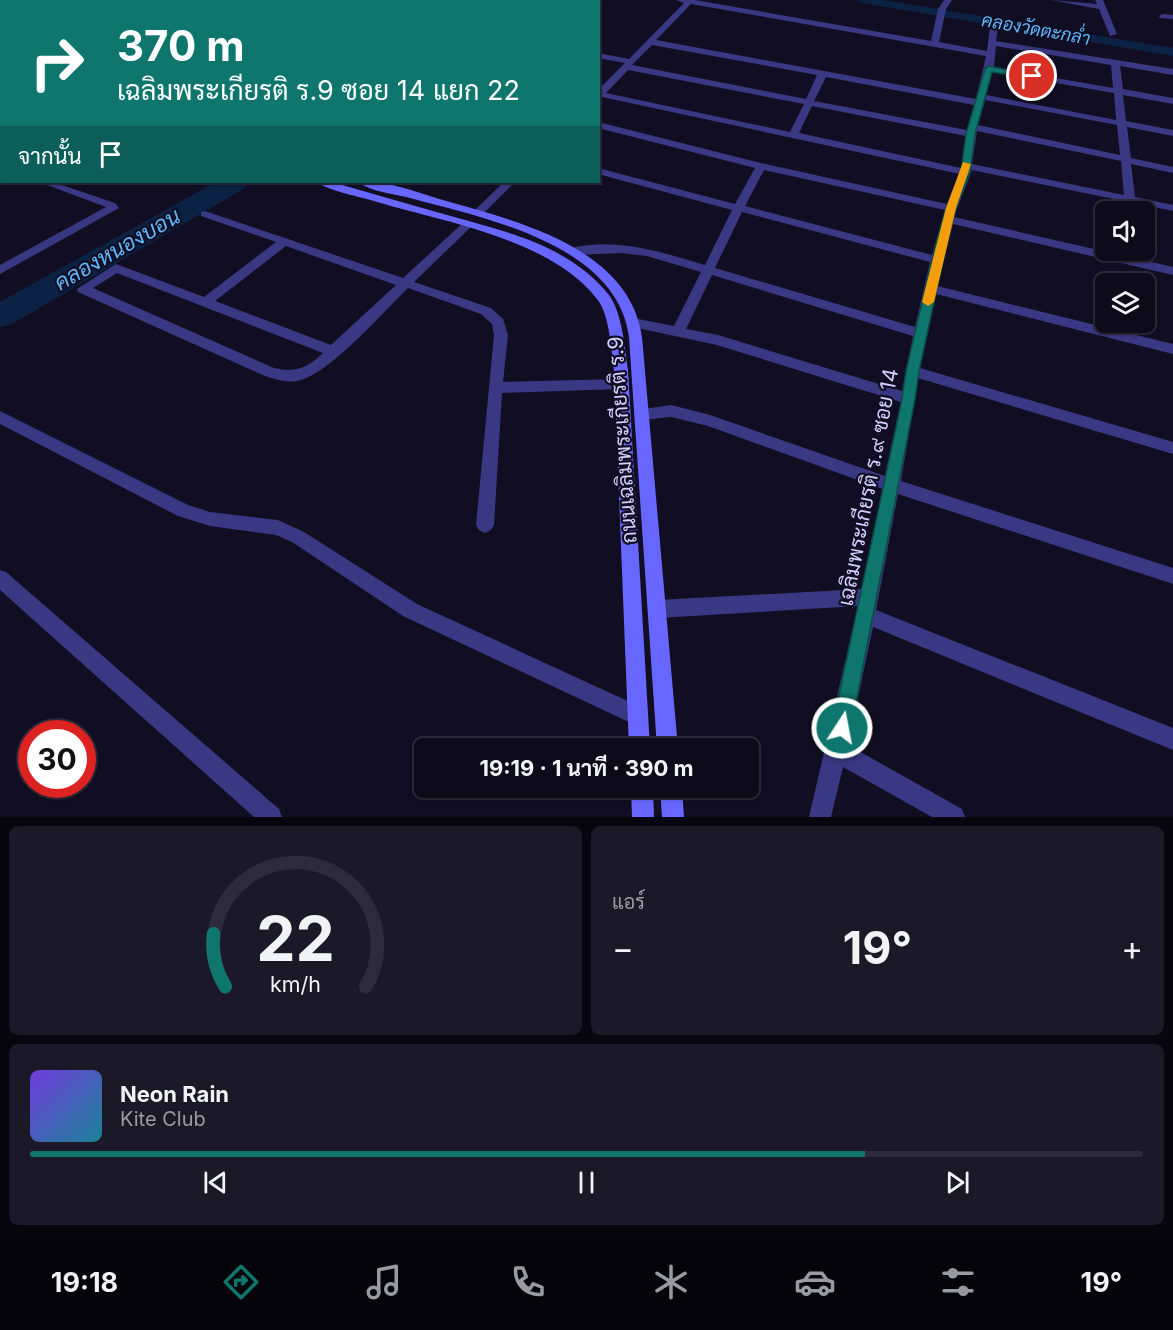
<!DOCTYPE html>
<html lang="th">
<meta charset="utf-8">
<style>
body{margin:0;font-family:Inter,Sarabun,sans-serif;background:#1b1827;color:#f1f3f6;height:100vh;display:flex;flex-direction:column;font-size:22px;white-space:nowrap}
*{box-sizing:border-box;margin:0}
p{font-size:20px;color:#9a9aa2}
.icon{flex:none;width:33px;height:33px;fill:none;stroke:currentColor;stroke-width:2;stroke-linecap:round;stroke-linejoin:round}
.map{position:relative;height:817px;overflow:hidden}
.drawer{display:flex;flex-direction:column;gap:9px;padding:9px;background:#07060e;flex:1}
.drawer>*{flex:none}
.guide{position:absolute;left:0px;top:0px;width:600px;height:183px;box-shadow:0 2px 4px #0004,0 0 0 2px #2d2b39;background:#0f766e;color:#fff;overflow:hidden}
.buttons{position:absolute;left:1095px;top:201px;display:grid;gap:12px}
.buttons a{display:grid;place-items:center;width:60px;height:60px;border-radius:9px;background:#0d0a1a;box-shadow:0 2px 4px #0004,0 0 0 2px #2d2b39;font-size:30px}
.speed{position:absolute;left:18px;top:720px;display:flex;gap:12px;font-size:30px;font-weight:700;text-align:center}
.speed>*{display:grid;place-content:center;width:78px;height:78px;border-radius:50%;background:#0d0a1a;box-shadow:0 2px 4px #0004,0 0 0 2px #2d2b39;line-height:1}
.speed .limit{border:9px solid #d22;background:#fff;color:#111}
.pin{position:absolute;display:grid;place-items:center;width:51px;height:51px;color:#fff;margin:-26px;border:3px solid #fff;border-radius:50%;box-shadow:0 2px 6px #0007}
.me{position:absolute;width:66px;margin:-33px;rotate:11deg;stroke-linejoin:round;filter:drop-shadow(0 0 4px #0008)}
.turn{display:flex;align-items:center;gap:21px;height:126px;padding:0 18px;font-size:27px}
.turn .icon{width:78px;height:78px;stroke-width:2.5}
.turn b{display:block;font-size:42px;line-height:51px}
.then{display:flex;align-items:center;height:57px;padding:0 18px;background:#0003;gap:12px;font-size:22px}
.big{font-size:45px;font-weight:700;line-height:1.1}
.drawer .card{flex:1;display:flex;flex-direction:column;justify-content:center;gap:9px;min-width:0;padding:0 21px;border-radius:9px;background:#1b1827}
.drawer .dial{align-items:center;gap:0}
.dial svg{height:156px;overflow:visible;fill:none;stroke:#2d2b39;stroke-width:7;stroke-linecap:round;text-anchor:middle}
.dial text{fill:#f1f3f6;stroke:none}
.song{display:flex;align-items:center;gap:18px}
.cover{width:72px;height:72px;border-radius:9px;background:linear-gradient(135deg,hsl(260 70% 55%),hsl(190 70% 35%))}
.played{height:6px;border-radius:3px;background:linear-gradient(90deg,#0f766e 75%,#2d2b39 75%)}
.keys{display:flex;justify-content:space-around;direction:ltr}
.heat{display:flex;justify-content:space-between;align-items:center;font-size:33px;direction:ltr}
.drawer .tiles{flex:1;display:grid;gap:9px;grid-template-columns:1fr 1fr}
.card:last-child{grid-column:span 2}
.trip{position:absolute;left:414px;top:738px;width:345px;height:60px;border-radius:9px;background:#0d0a1a;box-shadow:0 2px 4px #0004,0 0 0 2px #2d2b39;font-weight:700;line-height:60px;text-align:center}
.tab-bar{display:flex;height:96px;justify-content:space-around;align-items:center;background:#05040a;color:#9a9aa2}
.tab-bar .icon{width:42px;height:42px}
.tab-bar .on{color:#0f766e}
.tab-bar b{font-size:27px;color:#f1f3f6}
.map>svg:first-child{display:block}
.lines{fill:none;stroke-linecap:round;stroke-linejoin:round}
.canal{fill:#0b2245;fill-rule:evenodd}
.river{fill:#0b2245;fill-rule:evenodd}
.street{fill:#393883;fill-rule:evenodd}
.secondary{fill:#6767ff;fill-rule:evenodd}
.route{fill:#0f766e;stroke:#0a4d48;stroke-width:1.5}
.slow{fill:#f59e0b}
.labels{text-anchor:middle;dominant-baseline:central;stroke-width:4.5;stroke-linejoin:round;paint-order:stroke}
.far-water-label{font-size:18px;font-style:italic;fill:#5eb8ff;stroke:#110e23}
.street-label{font-size:21px;fill:#d4d0ff;stroke:#110e23}
.water-label{font-size:22px;font-style:italic;fill:#5eb8ff;stroke:#110e23}
</style>
<div class="map">
<svg width="1173" height="817" viewBox="0 0 1173 817">
<rect width="100%" height="100%" fill="#110e23"/>
<g class="lines">
<polygon class="canal" points="857,0 883,0 1173,48 1173,56 863,3"/>
<g class="river">
<polygon points="442,0 461,0 441,2"/>
<polygon points="216,182 248,182 245,188 12,324 0,327 0,302"/>
</g>
<g class="street">
<polygon points="23,0 35,2 24,2"/>
<polygon points="87,0 97,0 86,2"/>
<polygon points="156,0 165,0 155,2"/>
<polygon points="226,0 239,2 227,2"/>
<polygon points="544,0 561,2 545,2"/>
<polygon points="593,0 601,0 598,3 592,2"/>
<path d="M676 0H695L931 41 938 9 944 0H952L946 9 939 42 987 51 990 27 994 25 998 27 996 41 1173 69V75L1120 66 1123 89 1173 98V104L1123 95 1126 121 1173 130V136L1127 127 1131 158 1173 167V173L1131 164 1135 197 1173 205V211L972 170 954 217 1173 267V275L953 224 937 286 1173 344V354L936 294 920 368 1173 442V454L918 378 901 481 1173 568V584L898 494 876 610 1173 728V750L873 627 848 745 962 809 965 817H932L843 767 831 817H809L858 606 658 618 651 615 649 609 651 603 658 600 862 589 883 489 708 426 671 417 642 420 637 418 634 414 637 410 671 405 710 415 885 476 901 402 717 345 628 326 626 323 633 318 674 326 701 272 647 256 621 253 575 255 569 251 571 248C616 237 662 252 705 265L732 210 598 174V168L735 204 755 168 598 128V122L761 163 947 204 960 174 602 97 598 99V90L625 63 598 58V53L629 59 684 3ZM691 4 986 56 976 99 656 40ZM652 45 817 75 806 99 632 65ZM996 46 1111 65 1113 88 994 67ZM628 70 804 104 790 132 606 93ZM992 72 1114 93 1116 120 986 95ZM826 77 974 105 967 130 814 101ZM985 100 1117 125 1120 155 978 125ZM812 106 966 136 961 168 799 133ZM977 131 1121 161 1124 195 972 164ZM764 170 945 210 932 255 745 206ZM742 212 930 262 915 327 715 268ZM712 275 913 336 902 391 718 335 686 329Z"/>
<polygon points="1051,0 1097,4 1095,0 1103,0 1117,34 1110,36 1099,9"/>
<polygon points="1163,14 1173,15 1173,19 1160,18 1159,16"/>
<polygon points="2,108 2,114 0,115 0,109"/>
<rect x="0" y="163" width="2" height="7"/>
<polygon points="39,182 53,182 115,203 119,208 0,274 0,265 106,207"/>
<polygon points="504,182 515,182 482,215 474,215 474,211"/>
<path d="M205 211 403 278 464 222H472V226L414 282 491 308 503 319 508 335 503 382 621 379 628 384 621 389 502 393 494 525 491 530 485 533 479 530 476 525 494 335 492 324 481 314 408 288C383 312 328 376 297 381 286 383 275 379 265 376L78 292 77 289 116 264 204 297 276 242 201 216V212ZM286 246 396 285 331 345 215 301ZM117 273 323 353C307 368 296 373 274 368L93 288Z"/>
<polygon points="0,411 188,505 210,512 278,520 304,532 417,604 645,709 648,716 645,723 638,726 631,723 403,616 292,542 276,535 210,526 178,516 0,424"/>
<polygon points="0,570 6,572 279,809 282,817 254,817 0,590"/>
</g>
<g class="secondary">
<rect x="0" y="86" width="2" height="6"/>
<path d="M317 182H332C370 193 408 204 447 215 504 231 569 245 609 295 622 312 625 349 628 370L650 748H629L614 370C611 350 610 315 597 299 552 240 445 222 377 202 362 197 328 191 317 182Z"/>
<path d="M359 182C385 179 417 193 443 200 516 221 629 247 642 337L678 748H657L629 337C617 244 484 218 410 198 396 194 370 192 359 182Z"/>
<polygon points="631,788 653,788 654,817 632,817"/>
<polygon points="660,788 682,788 684,817 662,817"/>
</g>
</g>
<polygon class="route" points="989,66 1036,76 1032,78 992,72 975,134 970,172 956,208 946,247 919,371 915,399 851,728 849,735 842,738 835,735 832,728 902,399 906,371 935,247 946,208 961,172 966,134 985,69"/>
<polygon class="slow" points="963,162 971,164 956,208 934,302 928,306 922,302 946,208"/>
<g class="labels">
<g class="far-water-label">
<text transform="translate(1036 29) rotate(10)">คลองวัดตะกล่ำ</text>
</g>
<g class="street-label">
<text transform="translate(622 440) rotate(-94)">ถนนเฉลิมพระเกียรติ ร.9</text>
<text transform="translate(868 487) rotate(-79)">เฉลิมพระเกียรติ ร.๙ ซอย 14</text>
</g>
<g class="water-label">
<text transform="translate(117 249) rotate(-30)">คลองหนองบอน</text>
</g>
</g>
</svg>
<div class="buttons">
<a><svg class="icon" aria-label="sound" viewBox="0 0 24 24"><path d="M4 9h4l5-4v14l-5-4H4zM17 9q2 3 0 6"/></svg></a>
<a><svg class="icon" aria-label="layers" viewBox="0 0 24 24"><path d="M12 4l9 5-9 5-9-5zM3 14l9 5 9-5"/></svg></a>
</div>
<div class="speed"><div class="limit">30</div></div>
<div class="pin" style="left:1032px;top:76px;background:#d93025"><svg class="icon" aria-label="arrive" viewBox="0 0 24 24"><path d="M6 21V4h12l-3 4 3 4H6"/></svg></div>
<svg class="me" style="left:842px;top:728px" viewBox="-20 -20 40 40"><circle r="17" fill="#0f766e" stroke="#fff" stroke-width="3"/><path d="M0-11L8 9 0 5-8 9z" fill="#fff"/></svg>
<div class="trip">19:19 · 1 นาที · 390 m</div>
<div class="guide">
<div class="turn"><svg class="icon" aria-label="right" viewBox="0 0 24 24"><path d="M7 20v-9h11M14 6l5 5-5 5"/></svg><div><b>370 m</b>เฉลิมพระเกียรติ ร.9 ซอย 14 แยก 22</div></div>
<div class="then">จากนั้น<svg class="icon" aria-label="arrive" viewBox="0 0 24 24"><path d="M6 21V4h12l-3 4 3 4H6"/></svg></div>
</div>
</div>
<section class="drawer">
<div class="tiles">
<div class="card dial"><svg viewBox="0 0 100 80">
<path d="M14 69A42 42 0 1 1 86 69"/>
<path d="M14 69A42 42 0 0 1 8 42" stroke="#0f766e"/>
<text x="50" y="56" font-size="32" font-weight="700">22</text>
<text x="50" y="72" font-size="11">km/h</text>
</svg></div>
<div class="card"><p>แอร์</p>
<div class="heat"><a>−</a><b class="big">19°</b><a>+</a></div>
</div>
<div class="card">
<div class="song"><i class="cover"></i><div><b>Neon Rain</b><p>Kite Club</p></div></div>
<div class="played"></div>
<div class="keys"><svg class="icon" aria-label="previous" viewBox="0 0 24 24"><path d="M18 5L8 12l10 7zM5 5v14"/></svg><svg class="icon" aria-label="pause" viewBox="0 0 24 24"><path d="M8 5v14M16 5v14"/></svg><svg class="icon" aria-label="next" viewBox="0 0 24 24"><path d="M6 5l10 7-10 7zM19 5v14"/></svg></div>
</div>
</div>
</section>
<nav class="tab-bar">
<b>19:18</b>
<svg class="icon on" aria-label="directions" viewBox="0 0 24 24"><path d="M12 3l9 9-9 9-9-9zM9 14v-3h6M13 9l2 2-2 2"/></svg>
<svg class="icon" aria-label="music" viewBox="0 0 24 24"><path d="M9 18V5l10-2v13"/><circle cx="6" cy="18" r="3"/><circle cx="16" cy="16" r="3"/></svg>
<svg class="icon" aria-label="phone" viewBox="0 0 24 24"><path d="M5 4h4l2 5-3 2q2 4 5 5l2-3 5 2v4C11 20 4 13 5 4z"/></svg>
<svg class="icon" aria-label="climate" viewBox="0 0 24 24"><path d="M12 3v18M4 7l16 10M4 17L20 7"/></svg>
<svg class="icon" aria-label="car" viewBox="0 0 24 24"><path d="M5 17H2v-5l4-1 3-4h7l3 4 3 1v5h-3M9 17h6M6 11h13"/><circle cx="7" cy="17" r="2"/><circle cx="17" cy="17" r="2"/></svg>
<svg class="icon" aria-label="filters" viewBox="0 0 24 24"><path d="M4 7h16M4 17h16"/><circle cx="9" cy="7" r="2"/><circle cx="15" cy="17" r="2"/></svg>
<b>19°</b>
</nav>
